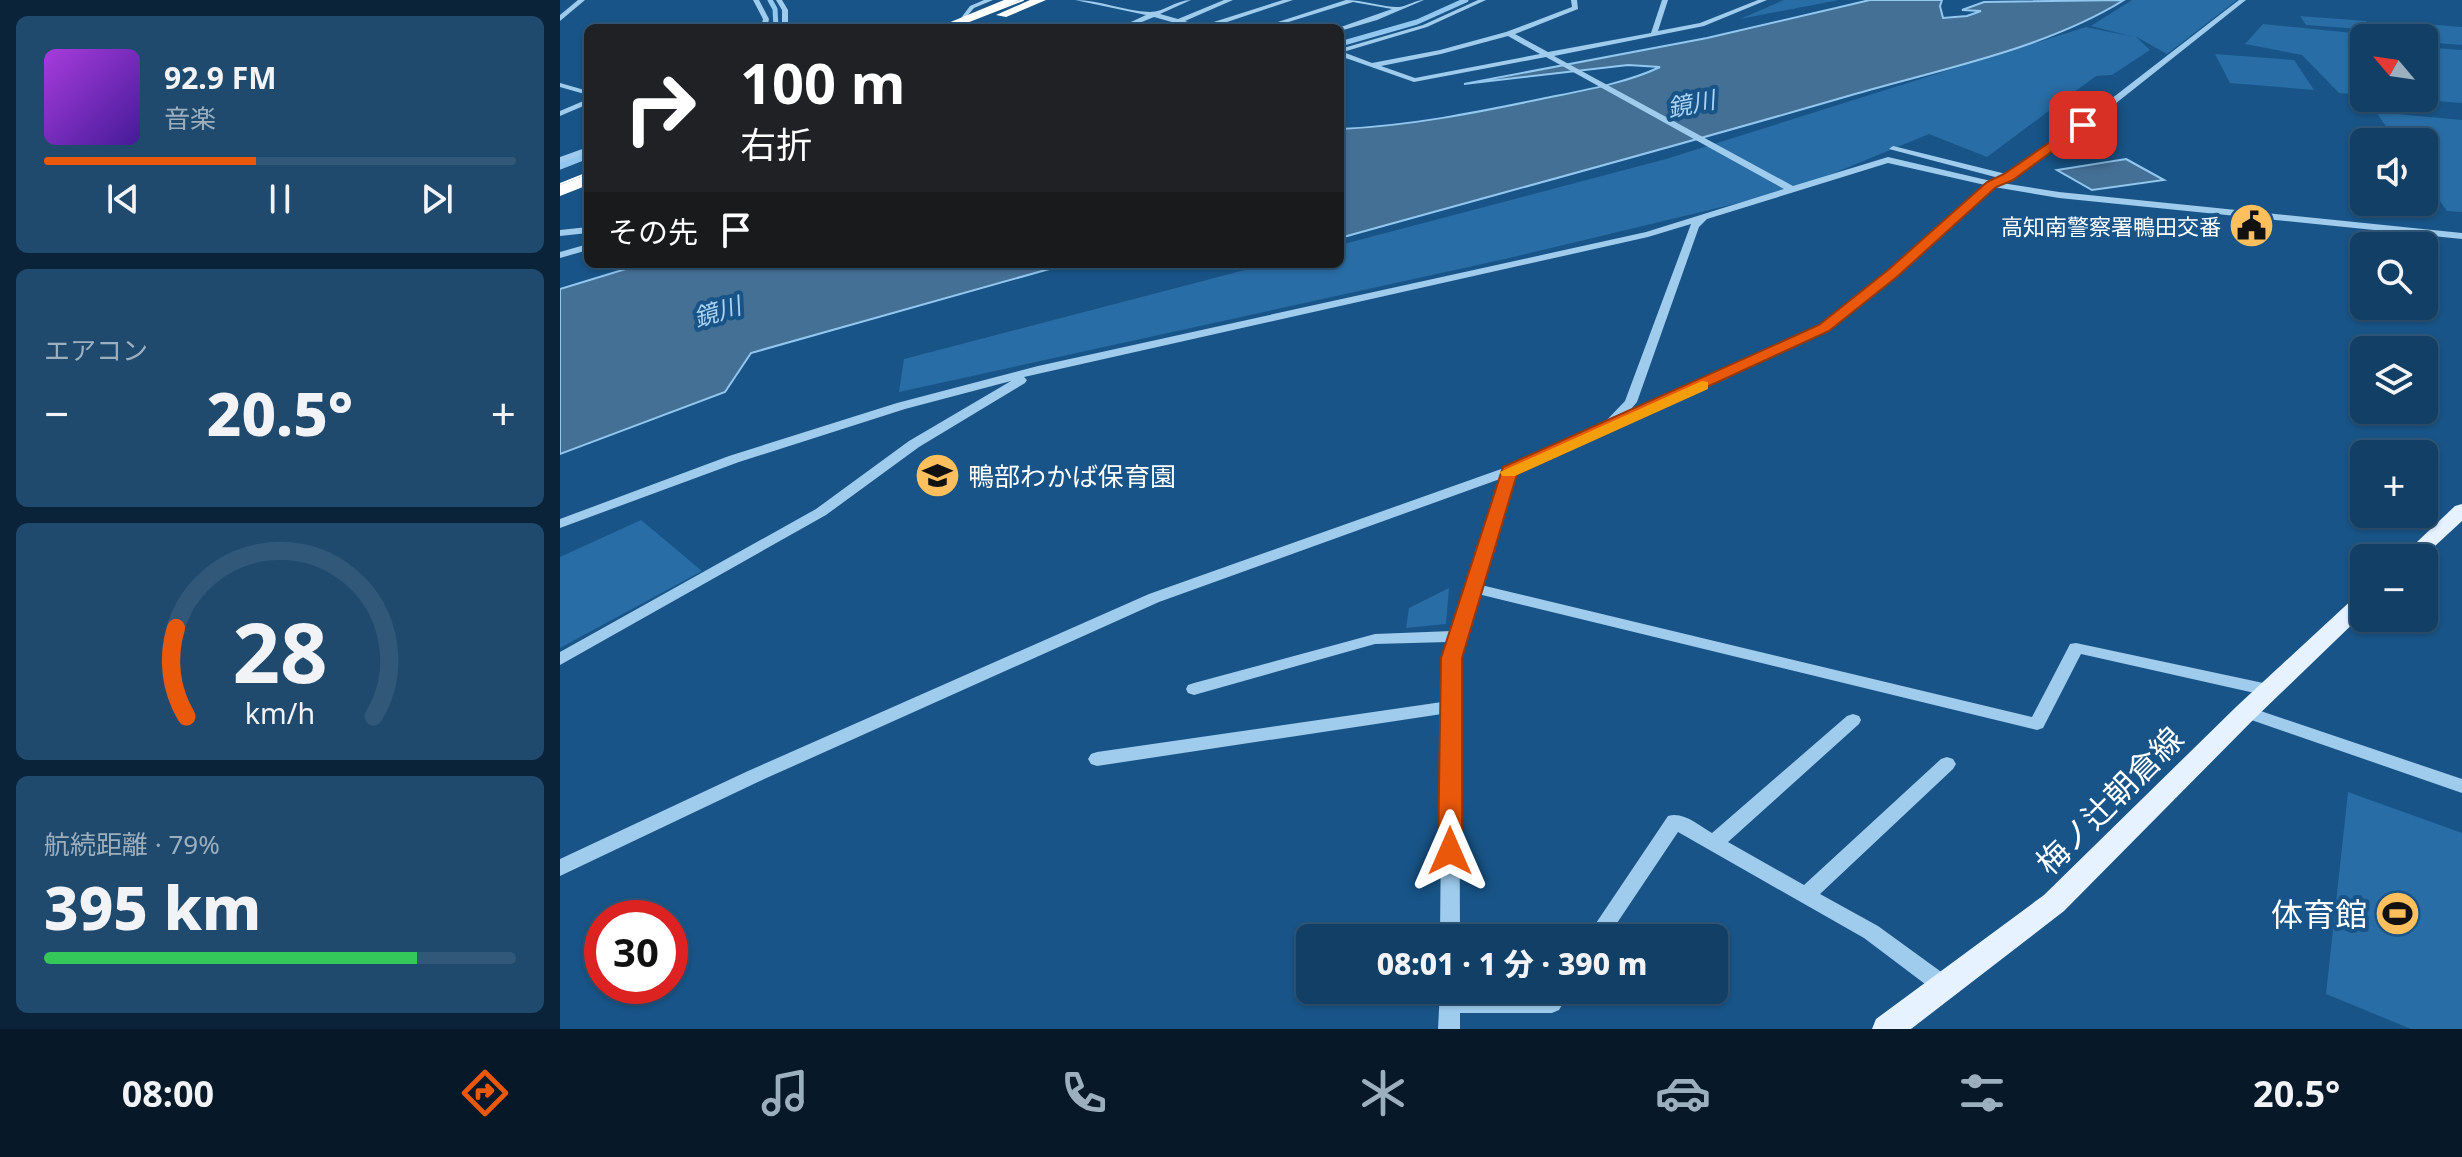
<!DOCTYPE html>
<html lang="ja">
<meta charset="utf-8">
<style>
body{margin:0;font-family:"Noto Sans","Noto Sans JP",sans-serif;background:#1f4a6e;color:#f1f3f6;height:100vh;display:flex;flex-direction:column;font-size:30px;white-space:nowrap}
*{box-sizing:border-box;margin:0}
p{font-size:26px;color:#9cafbf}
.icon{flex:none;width:44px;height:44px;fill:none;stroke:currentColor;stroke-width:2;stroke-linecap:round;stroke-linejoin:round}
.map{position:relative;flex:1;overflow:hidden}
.drawer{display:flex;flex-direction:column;gap:16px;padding:16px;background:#0a2338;width:560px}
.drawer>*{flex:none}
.hud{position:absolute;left:24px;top:24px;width:760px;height:244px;border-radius:12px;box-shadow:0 2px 6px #0004,0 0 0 2px #315879;background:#202124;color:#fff;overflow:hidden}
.needle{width:52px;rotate:299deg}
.fabs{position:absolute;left:1790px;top:24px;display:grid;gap:16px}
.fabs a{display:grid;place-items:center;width:88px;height:88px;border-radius:12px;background:#123f65;box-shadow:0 2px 6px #0004,0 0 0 2px #315879;font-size:40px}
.speed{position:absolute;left:24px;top:900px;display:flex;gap:16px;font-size:40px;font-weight:700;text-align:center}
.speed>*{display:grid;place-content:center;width:104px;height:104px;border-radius:50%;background:#123f65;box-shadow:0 2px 6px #0004,0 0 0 2px #315879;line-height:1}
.speed .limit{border:12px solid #d22;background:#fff;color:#111}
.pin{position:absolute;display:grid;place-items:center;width:68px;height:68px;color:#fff;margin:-34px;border-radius:16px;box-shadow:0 4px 12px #0006}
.me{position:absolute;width:88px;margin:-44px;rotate:0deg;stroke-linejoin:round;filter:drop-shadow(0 0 6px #0008)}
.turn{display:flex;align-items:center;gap:28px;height:168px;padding:0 24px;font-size:36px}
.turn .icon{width:104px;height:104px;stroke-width:2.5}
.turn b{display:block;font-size:56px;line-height:68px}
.then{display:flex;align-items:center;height:76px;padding:0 24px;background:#0003;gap:16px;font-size:30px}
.big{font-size:60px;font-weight:800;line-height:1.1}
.drawer .card{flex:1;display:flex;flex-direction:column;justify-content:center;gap:12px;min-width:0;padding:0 28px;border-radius:12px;background:#1f4a6e}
.drawer .dial{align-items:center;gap:0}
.dial svg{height:208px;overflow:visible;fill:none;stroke:#315879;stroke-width:7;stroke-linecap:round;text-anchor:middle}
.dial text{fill:#f1f3f6;stroke:none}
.song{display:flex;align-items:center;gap:24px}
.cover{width:96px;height:96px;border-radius:12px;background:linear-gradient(135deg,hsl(280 70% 55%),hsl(260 70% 35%))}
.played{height:8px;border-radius:4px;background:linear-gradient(90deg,#ea580c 45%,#315879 45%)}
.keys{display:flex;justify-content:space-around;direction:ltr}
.heat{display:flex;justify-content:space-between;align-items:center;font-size:44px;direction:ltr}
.charge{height:12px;border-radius:6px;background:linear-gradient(90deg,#34c759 79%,#315879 0)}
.trip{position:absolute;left:736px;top:924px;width:432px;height:80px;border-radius:12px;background:#123f65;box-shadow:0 2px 6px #0004,0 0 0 2px #315879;font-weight:800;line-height:80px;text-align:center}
.dock{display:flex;height:128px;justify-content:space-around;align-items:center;background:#071928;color:#9cafbf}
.dock .icon{width:56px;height:56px}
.dock .selected{color:#ea580c}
.dock b{font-size:36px;color:#f1f3f6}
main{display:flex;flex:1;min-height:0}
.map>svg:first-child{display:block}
.green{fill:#286da5}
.water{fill:#457096;stroke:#92c7f0;stroke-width:2}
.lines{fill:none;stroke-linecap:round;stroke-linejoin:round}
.stream-far1{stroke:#92c7f0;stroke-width:5}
.stream{stroke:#92c7f0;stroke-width:7}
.minor{fill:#9fcbed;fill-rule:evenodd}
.major{fill:#e6f2ff;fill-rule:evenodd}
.highway{fill:#fff;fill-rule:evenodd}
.tram{stroke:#fff;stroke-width:2}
.route{fill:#ea580c;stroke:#983908;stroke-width:2}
.slow{fill:#f59e0b}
.labels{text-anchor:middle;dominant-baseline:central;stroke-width:8;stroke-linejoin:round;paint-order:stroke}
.far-poi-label{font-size:22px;fill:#fff;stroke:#185487;text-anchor:end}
.far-water-label{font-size:24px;font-style:italic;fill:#abd4f5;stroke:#185487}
.poi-label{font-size:26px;fill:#fff;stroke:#185487;text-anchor:start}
.near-street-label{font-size:32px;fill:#fff;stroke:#185487}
.near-poi-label{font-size:32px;fill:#fff;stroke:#185487;text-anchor:end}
</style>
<main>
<section class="drawer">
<div class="card">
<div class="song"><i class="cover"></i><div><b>92.9 FM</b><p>音楽</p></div></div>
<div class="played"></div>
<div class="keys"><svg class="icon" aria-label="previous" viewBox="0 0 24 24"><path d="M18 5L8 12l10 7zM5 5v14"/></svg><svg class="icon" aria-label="pause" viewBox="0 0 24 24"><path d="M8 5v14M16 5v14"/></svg><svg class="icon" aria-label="next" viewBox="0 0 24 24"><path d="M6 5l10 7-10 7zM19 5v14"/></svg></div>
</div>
<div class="card"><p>エアコン</p>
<div class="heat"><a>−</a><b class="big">20.5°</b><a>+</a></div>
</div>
<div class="card dial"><svg viewBox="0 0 100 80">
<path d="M14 69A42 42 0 1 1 86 69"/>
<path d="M14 69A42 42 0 0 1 10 35" stroke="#ea580c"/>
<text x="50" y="56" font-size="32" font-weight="700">28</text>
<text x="50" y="72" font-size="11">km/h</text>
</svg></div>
<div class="card"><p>航続距離 · 79%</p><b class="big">395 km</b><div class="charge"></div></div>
</section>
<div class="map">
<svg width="1902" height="1029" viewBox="0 0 1902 1029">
<rect width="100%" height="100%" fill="#185487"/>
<g class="green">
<polygon points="1224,0 1279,0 1180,19"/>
<polygon points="1572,0 1677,0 1607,54 1575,36 1590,50 1552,75 1536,76 1427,157 1369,134 1233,190 945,259 339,392 344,359 708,264 780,264 780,245 1106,159 1526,27 1574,37 1531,26"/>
<polygon points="1740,16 1806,21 1814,30 1746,25"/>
<polygon points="1840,22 1902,27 1902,45 1864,42 1864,38 1853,38"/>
<polygon points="1703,24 1832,37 1833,38 1804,38 1804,95 1779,93 1742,55 1685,44"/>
<polygon points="1864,47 1902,50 1902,103 1838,98 1864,98"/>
<polygon points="1655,54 1734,60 1754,90 1670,83"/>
<polygon points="1816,112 1902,120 1902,212 1887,211 1864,179 1864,142 1837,142"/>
<polygon points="81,520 142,571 0,648 0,557"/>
<polygon points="889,588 886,624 846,628 849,608"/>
<polygon points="1788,792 1902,833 1902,1029 1851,1029 1766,994"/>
</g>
<g class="water">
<path d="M1310 0H1382L1380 6 1383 18 1407 16 1421 11 1402 10 1424 2 1564 0C1487 48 1382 69 1295 94 1124 144 952 190 780 238V129C849 126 914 113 981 99 1020 91 1064 84 1100 67L1068 65 904 84 1147 38Z"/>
<polygon points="1566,159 1604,180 1532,190 1497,170"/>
<polygon points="82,264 507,264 191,353 165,392 0,454 0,289"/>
</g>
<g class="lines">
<g class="stream-far1">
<polyline points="210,0 215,9 216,28"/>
<polyline points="780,44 857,22 906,0"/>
</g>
<polyline class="stream" points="0,166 28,155"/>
<g class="minor">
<polygon points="18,0 25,0 0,21 0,15"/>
<polygon points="193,0 199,0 209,19 207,28 201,28 203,19"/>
<polygon points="216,0 222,0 228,10 228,28 222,28 222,10"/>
<polygon points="424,0 433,0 414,8 402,22 398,22 410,6"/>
<path d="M515 0C540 0 564 11 590 12 604 12 616 0 631 0L600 14 618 19 664 0H673L625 21 641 26 723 0H733L649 28H633L594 17 567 28H558L586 15Z"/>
<path d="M786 0C802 0 827 8 839 7 848 6 855 0 864 0L817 20 780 31V28H778L832 9 793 2 709 28H699Z"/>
<path d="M918 0H926L867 27 783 52 812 63 880 50 946 32 1012 7 1011 0H1017L1018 9 955 34 988 52 1091 33 1102 0H1108L1098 31 1140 23 1198 0H1207L1144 26 994 56 1233 186 1328 157 1431 181 1439 178 1329 149 1333 146 1446 174 1520 123 1679 0H1686L1526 127 1442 183 1499 192 1902 233V239L1499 198 1434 187 1337 275 1268 330 1059 428 955 473 921 585 1472 717 1508 648 1510 644 1516 643 1708 684 1714 686 1716 690 1714 694 1708 696 1521 654 1483 728 1477 730 918 594 899 658 900 938H880L882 714 537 766 531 764 528 759 531 754 537 752 882 702 883 658 888 642 815 644 634 695 628 693 626 689 628 685 634 683 815 634 892 631 940 479 599 602 200 781 0 876V859L188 771 589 594 944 468 1042 425 1065 401 1131 224 1088 237 464 377 467 380 465 383 359 447 266 515 0 665V652L256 509 349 441 451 381 345 409 179 462 0 528V519L169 456 337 403 478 366 1086 232 1224 189 986 57 854 82 780 56V49L863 25ZM948 36 980 54 855 78 821 66 881 54ZM1328 163 1425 185 1329 271 1260 326 1066 415 1077 402 1139 227 1147 219Z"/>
<polygon points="0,83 28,91 28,95 0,87"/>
<polygon points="28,99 28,104 0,116 0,111"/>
<polygon points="28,147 28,153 0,163 0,157"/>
<polygon points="28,227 28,233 0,236 0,230"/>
<polygon points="28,244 28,250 0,258 0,252"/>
<polygon points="1686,706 1902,779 1902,793 1680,716 1678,712 1680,708"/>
<path d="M1293 714 1299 716 1301 720 1299 724 1168 842 1244 885 1381 759 1387 757 1393 759 1396 764 1393 769 1260 894 1318 926 1391 979 1394 986 1391 993 1384 995 1377 993 1304 938 1118 832 1047 938H1026L1108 816C1123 811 1140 826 1152 833L1287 716Z"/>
<polygon points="880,990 900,990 900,994 986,994 989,990 1011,990 999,1010 992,1013 900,1013 900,1029 878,1029"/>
</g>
<g class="major">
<polygon points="1902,504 1902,521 1862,558 1840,558 1895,506"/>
<polygon points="1804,594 1804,613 1695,718 1504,911 1351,1029 1312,1029 1316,1019 1484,895 1677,706 1796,596"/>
</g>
<g class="highway">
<polygon points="444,0 460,0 393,28 376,28"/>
<polygon points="470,0 486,0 446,17 436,15"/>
<polygon points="28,174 28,185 0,196 0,185"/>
</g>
<g class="tram">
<polyline points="391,28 463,0"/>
<polyline points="0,184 28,173"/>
</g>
</g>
<polygon class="route" points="1519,122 1528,125 1453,180 1436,187 1338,276 1269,331 957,474 902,658 902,851 899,858 890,861 881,858 878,851 881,658 943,467 1259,325 1328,270 1427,182 1444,174"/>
<polygon class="slow" points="1142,381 1148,382 1148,389 955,476 942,476 940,472"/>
<defs>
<symbol id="civic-disc" viewBox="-11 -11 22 22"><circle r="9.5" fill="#ffbf5c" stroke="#185487"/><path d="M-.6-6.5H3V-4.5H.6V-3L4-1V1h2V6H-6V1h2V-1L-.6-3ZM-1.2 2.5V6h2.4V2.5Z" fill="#111"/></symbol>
<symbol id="school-disc" viewBox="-11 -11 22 22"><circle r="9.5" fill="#ffbf5c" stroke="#185487"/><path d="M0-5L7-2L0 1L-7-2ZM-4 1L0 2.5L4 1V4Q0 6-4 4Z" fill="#111"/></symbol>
<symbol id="stadium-disc" viewBox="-11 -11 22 22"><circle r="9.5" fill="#ffbf5c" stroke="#185487"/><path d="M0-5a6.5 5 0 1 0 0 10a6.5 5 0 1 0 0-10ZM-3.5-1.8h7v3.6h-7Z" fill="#111"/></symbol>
</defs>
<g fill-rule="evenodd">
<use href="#civic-disc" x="1666" y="200" width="51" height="51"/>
<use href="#school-disc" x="352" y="450" width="51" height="51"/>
<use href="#stadium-disc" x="1812" y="888" width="51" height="51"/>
</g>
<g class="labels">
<g class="far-poi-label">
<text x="1661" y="226">高知南警察署鴨田交番</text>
</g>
<g class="far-water-label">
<text transform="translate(1131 103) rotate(-11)">鏡川</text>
<text transform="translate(157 311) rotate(-17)">鏡川</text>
</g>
<g class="poi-label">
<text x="408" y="476">鴨部わかば保育園</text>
</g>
<g class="near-street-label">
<text transform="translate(1549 800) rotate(-45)">梅ノ辻朝倉線</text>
</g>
<g class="near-poi-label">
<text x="1807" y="913">体育館</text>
</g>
</g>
</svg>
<div class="fabs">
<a><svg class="needle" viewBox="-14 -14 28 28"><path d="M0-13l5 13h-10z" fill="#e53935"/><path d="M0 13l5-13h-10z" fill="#9cafbf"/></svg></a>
<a><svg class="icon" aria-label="sound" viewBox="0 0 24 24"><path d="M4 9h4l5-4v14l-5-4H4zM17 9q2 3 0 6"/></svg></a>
<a><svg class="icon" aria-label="search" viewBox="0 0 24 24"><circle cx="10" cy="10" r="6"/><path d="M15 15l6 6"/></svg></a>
<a><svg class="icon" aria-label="layers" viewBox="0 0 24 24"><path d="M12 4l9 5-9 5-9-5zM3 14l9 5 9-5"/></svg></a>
<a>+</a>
<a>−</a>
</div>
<div class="speed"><div class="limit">30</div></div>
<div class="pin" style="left:1523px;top:125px;background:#d93025"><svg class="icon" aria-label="arrive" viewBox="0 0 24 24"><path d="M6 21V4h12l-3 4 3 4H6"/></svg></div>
<svg class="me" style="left:890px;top:851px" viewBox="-20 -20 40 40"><path d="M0-17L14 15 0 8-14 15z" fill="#ea580c" stroke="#fff" stroke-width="4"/></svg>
<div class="trip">08:01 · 1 分 · 390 m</div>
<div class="hud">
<div class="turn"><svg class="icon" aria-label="right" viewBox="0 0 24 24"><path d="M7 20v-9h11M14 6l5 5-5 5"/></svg><div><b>100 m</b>右折</div></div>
<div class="then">その先<svg class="icon" aria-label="arrive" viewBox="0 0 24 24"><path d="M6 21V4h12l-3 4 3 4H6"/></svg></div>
</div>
</div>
</main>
<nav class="dock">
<b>08:00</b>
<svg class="icon selected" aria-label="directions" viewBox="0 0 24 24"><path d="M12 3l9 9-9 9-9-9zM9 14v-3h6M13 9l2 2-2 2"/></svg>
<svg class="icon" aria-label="music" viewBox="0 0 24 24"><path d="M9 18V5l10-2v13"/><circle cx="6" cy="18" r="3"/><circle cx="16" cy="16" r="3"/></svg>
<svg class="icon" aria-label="phone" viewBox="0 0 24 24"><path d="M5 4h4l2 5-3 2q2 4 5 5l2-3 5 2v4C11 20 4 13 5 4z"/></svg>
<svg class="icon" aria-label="climate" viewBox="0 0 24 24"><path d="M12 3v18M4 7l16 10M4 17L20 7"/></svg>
<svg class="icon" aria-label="car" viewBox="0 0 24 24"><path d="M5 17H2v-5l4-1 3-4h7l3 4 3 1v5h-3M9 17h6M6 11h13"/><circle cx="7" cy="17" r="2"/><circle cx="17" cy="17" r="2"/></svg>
<svg class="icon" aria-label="filters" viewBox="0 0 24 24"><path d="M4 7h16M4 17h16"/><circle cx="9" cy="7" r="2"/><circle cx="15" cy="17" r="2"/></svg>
<b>20.5°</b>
</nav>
